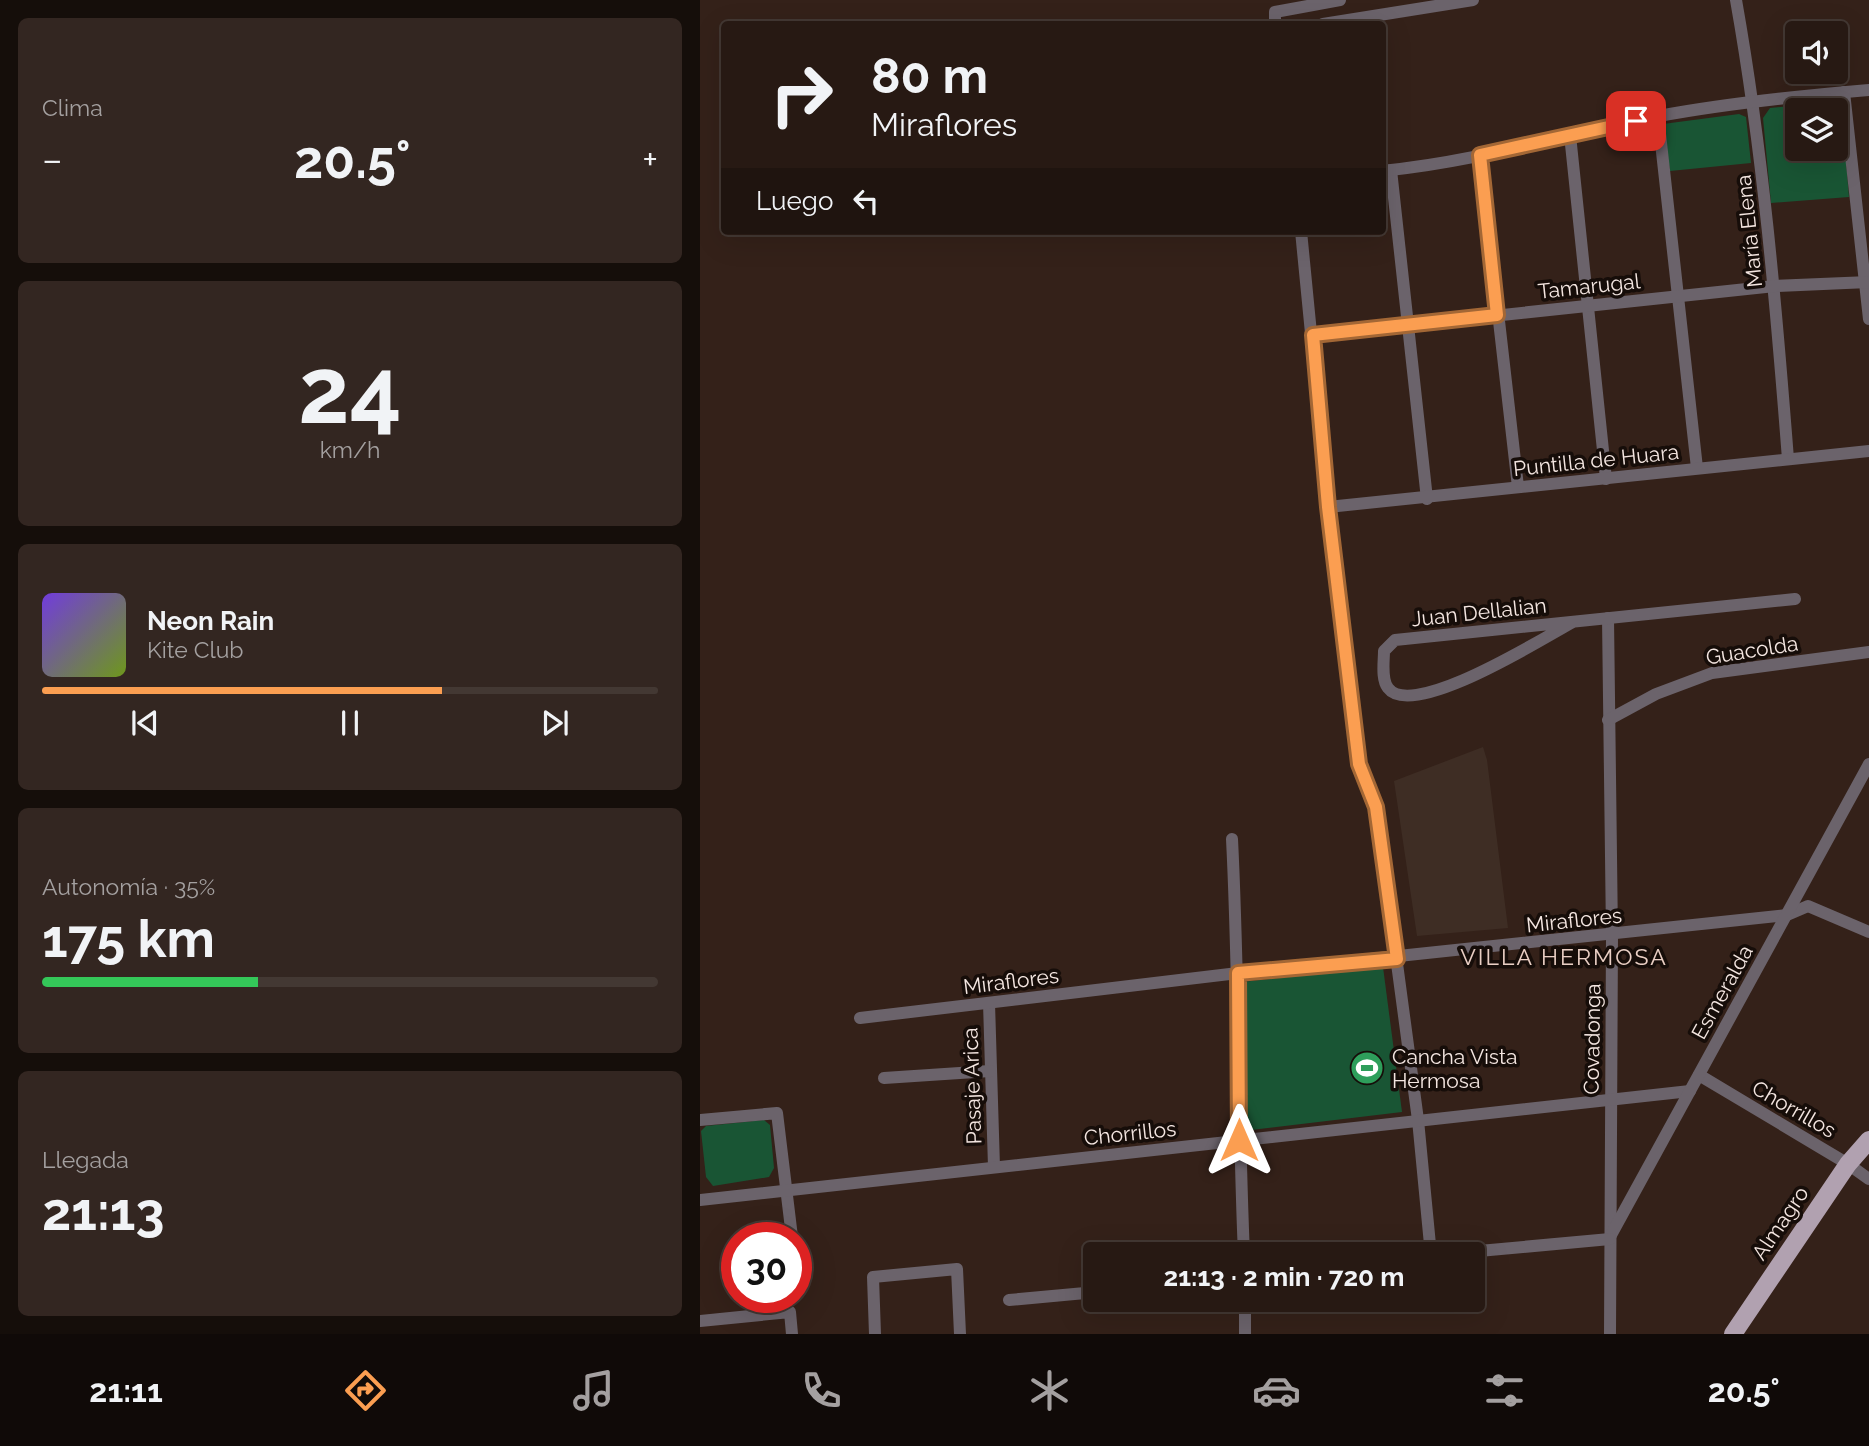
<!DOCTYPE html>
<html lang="es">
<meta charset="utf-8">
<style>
body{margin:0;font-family:Raleway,sans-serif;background:#332621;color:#f1f3f6;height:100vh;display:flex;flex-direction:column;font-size:26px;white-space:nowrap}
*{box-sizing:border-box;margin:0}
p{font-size:23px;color:#a4a0a0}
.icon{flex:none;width:38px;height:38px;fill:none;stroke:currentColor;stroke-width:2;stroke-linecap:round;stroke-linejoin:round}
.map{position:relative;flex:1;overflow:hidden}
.sheet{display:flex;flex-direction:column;gap:18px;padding:18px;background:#150e0a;width:700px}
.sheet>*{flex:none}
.hud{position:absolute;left:21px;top:21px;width:665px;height:214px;border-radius:7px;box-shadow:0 7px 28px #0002,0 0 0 2px #433833;background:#271913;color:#f1f3f6;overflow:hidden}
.fabs{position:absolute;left:1085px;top:21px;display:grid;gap:14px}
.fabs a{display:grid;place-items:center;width:63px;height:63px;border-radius:7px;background:#271913;box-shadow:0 7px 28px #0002,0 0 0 2px #433833;font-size:35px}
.speed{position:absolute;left:21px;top:1222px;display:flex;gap:14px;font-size:35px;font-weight:700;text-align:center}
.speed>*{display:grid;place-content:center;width:91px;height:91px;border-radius:50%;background:#271913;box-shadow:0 7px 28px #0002,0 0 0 2px #433833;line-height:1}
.speed .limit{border:10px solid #d22;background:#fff;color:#111}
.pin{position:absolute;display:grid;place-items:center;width:60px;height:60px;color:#fff;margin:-30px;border-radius:14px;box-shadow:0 4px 10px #0006}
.me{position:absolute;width:77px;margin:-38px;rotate:0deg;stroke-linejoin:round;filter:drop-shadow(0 0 5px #0008)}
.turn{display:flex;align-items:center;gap:24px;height:147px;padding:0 35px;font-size:32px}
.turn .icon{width:91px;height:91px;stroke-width:2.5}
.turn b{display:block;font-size:49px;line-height:60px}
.then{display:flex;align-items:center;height:66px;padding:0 35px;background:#0003;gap:14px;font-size:26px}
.big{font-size:52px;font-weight:700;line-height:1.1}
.sheet .tile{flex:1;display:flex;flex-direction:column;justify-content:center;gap:10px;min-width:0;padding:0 24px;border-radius:10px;background:#332621}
.sheet .dial{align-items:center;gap:0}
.dial b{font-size:91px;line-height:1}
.song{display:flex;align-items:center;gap:21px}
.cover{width:84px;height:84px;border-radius:10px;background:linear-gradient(135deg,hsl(260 70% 55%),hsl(80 70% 35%))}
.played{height:7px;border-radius:4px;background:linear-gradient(90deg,#fb9e51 65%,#433833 65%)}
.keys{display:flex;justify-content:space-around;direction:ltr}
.heat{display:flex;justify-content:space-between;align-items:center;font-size:38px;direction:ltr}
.charge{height:10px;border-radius:5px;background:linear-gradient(90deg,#34c759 35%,#433833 0)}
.trip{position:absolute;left:383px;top:1242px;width:402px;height:70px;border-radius:7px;background:#271913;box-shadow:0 7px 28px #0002,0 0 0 2px #433833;font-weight:700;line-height:70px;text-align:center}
.tabs{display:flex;height:112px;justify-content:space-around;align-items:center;background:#100a08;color:#a4a0a0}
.tabs .icon{width:49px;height:49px}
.tabs .current{color:#fb9e51}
.tabs b{font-size:32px;color:#f1f3f6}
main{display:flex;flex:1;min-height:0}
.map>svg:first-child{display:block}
.education{fill:#3e2d24}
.green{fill:#195534;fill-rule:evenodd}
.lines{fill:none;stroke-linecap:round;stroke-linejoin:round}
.minor{stroke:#6b636b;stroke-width:12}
.primary{stroke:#b1a1b0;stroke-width:18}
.route-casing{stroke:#a36735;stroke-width:18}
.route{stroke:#fb9e51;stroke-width:12}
.labels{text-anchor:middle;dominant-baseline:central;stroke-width:7;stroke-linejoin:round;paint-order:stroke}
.street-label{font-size:21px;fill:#f4e6e1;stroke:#160d09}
.poi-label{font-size:21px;fill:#f4e6e1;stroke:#160d09;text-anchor:start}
.neighbourhood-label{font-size:23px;letter-spacing:2px;fill:#eacfc4;stroke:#160d09}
</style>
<main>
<section class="sheet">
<div class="tile"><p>Clima</p>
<div class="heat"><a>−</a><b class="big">20.5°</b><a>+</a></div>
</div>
<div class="tile dial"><b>24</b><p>km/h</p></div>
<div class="tile">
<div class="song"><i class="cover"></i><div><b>Neon Rain</b><p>Kite Club</p></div></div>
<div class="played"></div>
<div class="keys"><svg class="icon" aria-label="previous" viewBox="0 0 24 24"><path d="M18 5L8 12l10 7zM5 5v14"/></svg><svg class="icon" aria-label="pause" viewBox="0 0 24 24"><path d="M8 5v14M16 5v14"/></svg><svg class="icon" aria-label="next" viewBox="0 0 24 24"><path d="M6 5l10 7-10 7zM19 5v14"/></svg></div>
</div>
<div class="tile"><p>Autonomía · 35%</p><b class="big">175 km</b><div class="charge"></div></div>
<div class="tile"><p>Llegada</p><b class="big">21:13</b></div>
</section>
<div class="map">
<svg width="1169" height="1334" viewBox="0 0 1169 1334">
<rect width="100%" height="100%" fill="#342119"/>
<polygon class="education" points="783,747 787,760 808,928 717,936 694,781"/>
<g class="green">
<path d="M1141 101 1149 197 1071 203 1063 118 1070 108ZM1097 110H1136V149H1097Z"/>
<polygon points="1039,114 1046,117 1051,163 970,171 963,124"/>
<polygon points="683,967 702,1112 543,1131 542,982"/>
<polygon points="64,1120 70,1125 74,1168 69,1177 13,1186 6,1177 1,1131 6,1126"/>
</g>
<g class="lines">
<g class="minor">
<path d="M1036 0C1063 152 1076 305 1088 459"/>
<polyline points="575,24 575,12 640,0"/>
<polyline points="623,24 773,0"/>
<polyline points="1144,92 1169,319"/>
<polyline points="958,116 997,468"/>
<polyline points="870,135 906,479"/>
<polyline points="780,155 818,487"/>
<polyline points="691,170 727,499"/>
<path d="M682 171C776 162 867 134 959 116 1029 103 1098 96 1169 90"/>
<polyline points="601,231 628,507 659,764 676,807 718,1120 731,1255"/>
<polyline points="613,335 1075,286 1169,282"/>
<polyline points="628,507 1169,451"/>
<polyline points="908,618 912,935 910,1334"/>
<path d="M873 622C845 637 712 721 688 688 681 679 684 662 684 651L695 640 1095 599"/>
<polyline points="908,720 956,694 1012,673 1169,652"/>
<path d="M532 839C539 978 538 1116 544 1255"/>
<polyline points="289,1003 294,1167"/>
<polyline points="160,1018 538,973 1087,915 1108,906 1169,932"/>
<polyline points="999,1075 1148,1164 1169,1179"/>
<polyline points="184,1078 290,1071"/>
<polyline points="0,1120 77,1113 92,1237"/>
<polyline points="0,1200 990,1091"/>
<polyline points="911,1235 1169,764"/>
<polyline points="735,1255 910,1239"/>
<polyline points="309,1300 396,1292"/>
<polyline points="545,1300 545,1334"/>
<polyline points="0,1321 90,1312 92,1334"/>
<polyline points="175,1334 173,1277 257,1269 260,1334"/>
</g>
<polyline class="primary" points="1033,1334 1148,1164 1169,1140"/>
</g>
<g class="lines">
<defs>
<polyline id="route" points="539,1140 538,973 697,959 676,807 659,764 628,507 613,335 797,315 780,155 936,121"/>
</defs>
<use href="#route" class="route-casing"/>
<use href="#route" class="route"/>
</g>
<defs>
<symbol id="stadium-disc" viewBox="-11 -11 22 22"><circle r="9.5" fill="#2e9e5b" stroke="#160d09"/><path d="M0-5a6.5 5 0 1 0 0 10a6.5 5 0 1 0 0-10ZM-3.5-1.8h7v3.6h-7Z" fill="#fff"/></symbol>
</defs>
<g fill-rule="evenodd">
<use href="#stadium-disc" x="648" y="1049" width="38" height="38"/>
</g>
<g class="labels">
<g class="street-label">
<text transform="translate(1049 231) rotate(-96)">María Elena</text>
<text transform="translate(889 286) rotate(-6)">Tamarugal</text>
<text transform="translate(896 460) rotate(-6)">Puntilla de Huara</text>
<text transform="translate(779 612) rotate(-6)">Juan Dellalian</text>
<text transform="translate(1052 650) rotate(-9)">Guacolda</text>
<text transform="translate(874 920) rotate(-6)">Miraflores</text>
<text transform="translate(311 981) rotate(-7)">Miraflores</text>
<text transform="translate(1022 992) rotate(-61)">Esmeralda</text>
<text transform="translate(892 1039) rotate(-89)">Covadonga</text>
<text transform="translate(272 1086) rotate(-92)">Pasaje Arica</text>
<text transform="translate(1094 1109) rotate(30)">Chorrillos</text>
<text transform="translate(430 1133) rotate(-6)">Chorrillos</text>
<text transform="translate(1080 1223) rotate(-56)">Almagro</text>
</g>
<g class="poi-label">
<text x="692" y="1056">Cancha Vista<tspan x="692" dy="24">Hermosa</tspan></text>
</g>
<g class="neighbourhood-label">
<text x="864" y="956">VILLA HERMOSA</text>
</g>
</g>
</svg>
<div class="fabs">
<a><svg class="icon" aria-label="sound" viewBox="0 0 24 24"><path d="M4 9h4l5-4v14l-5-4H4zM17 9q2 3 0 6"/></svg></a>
<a><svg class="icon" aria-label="layers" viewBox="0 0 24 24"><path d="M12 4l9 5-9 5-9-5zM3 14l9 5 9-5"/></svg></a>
</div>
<div class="speed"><div class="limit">30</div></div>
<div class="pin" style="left:936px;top:121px;background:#d93025"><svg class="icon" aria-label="arrive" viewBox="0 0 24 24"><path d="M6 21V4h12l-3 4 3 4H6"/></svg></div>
<svg class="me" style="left:539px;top:1140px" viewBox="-20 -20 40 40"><path d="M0-17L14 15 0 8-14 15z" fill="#fb9e51" stroke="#fff" stroke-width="4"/></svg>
<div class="trip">21:13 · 2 min · 720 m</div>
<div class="hud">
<div class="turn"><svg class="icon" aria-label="right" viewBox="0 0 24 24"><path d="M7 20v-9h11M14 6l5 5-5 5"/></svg><div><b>80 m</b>Miraflores</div></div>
<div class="then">Luego<svg class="icon" aria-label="left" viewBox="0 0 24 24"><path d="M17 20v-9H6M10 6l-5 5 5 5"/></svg></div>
</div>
</div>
</main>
<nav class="tabs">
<b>21:11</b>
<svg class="icon current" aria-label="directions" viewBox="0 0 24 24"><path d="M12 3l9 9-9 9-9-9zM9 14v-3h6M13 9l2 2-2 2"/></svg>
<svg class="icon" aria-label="music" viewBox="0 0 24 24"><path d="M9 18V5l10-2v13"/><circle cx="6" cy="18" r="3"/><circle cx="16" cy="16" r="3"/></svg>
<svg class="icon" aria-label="phone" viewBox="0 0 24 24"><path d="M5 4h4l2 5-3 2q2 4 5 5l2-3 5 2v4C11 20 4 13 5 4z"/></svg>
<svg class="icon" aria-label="climate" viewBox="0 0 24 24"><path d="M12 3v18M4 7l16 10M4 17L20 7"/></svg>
<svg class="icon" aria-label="car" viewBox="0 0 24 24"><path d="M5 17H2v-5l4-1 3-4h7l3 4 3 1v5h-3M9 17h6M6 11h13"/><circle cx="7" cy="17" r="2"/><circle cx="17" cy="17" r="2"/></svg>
<svg class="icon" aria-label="filters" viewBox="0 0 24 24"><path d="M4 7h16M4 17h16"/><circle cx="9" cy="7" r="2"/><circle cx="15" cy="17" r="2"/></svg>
<b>20.5°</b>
</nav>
